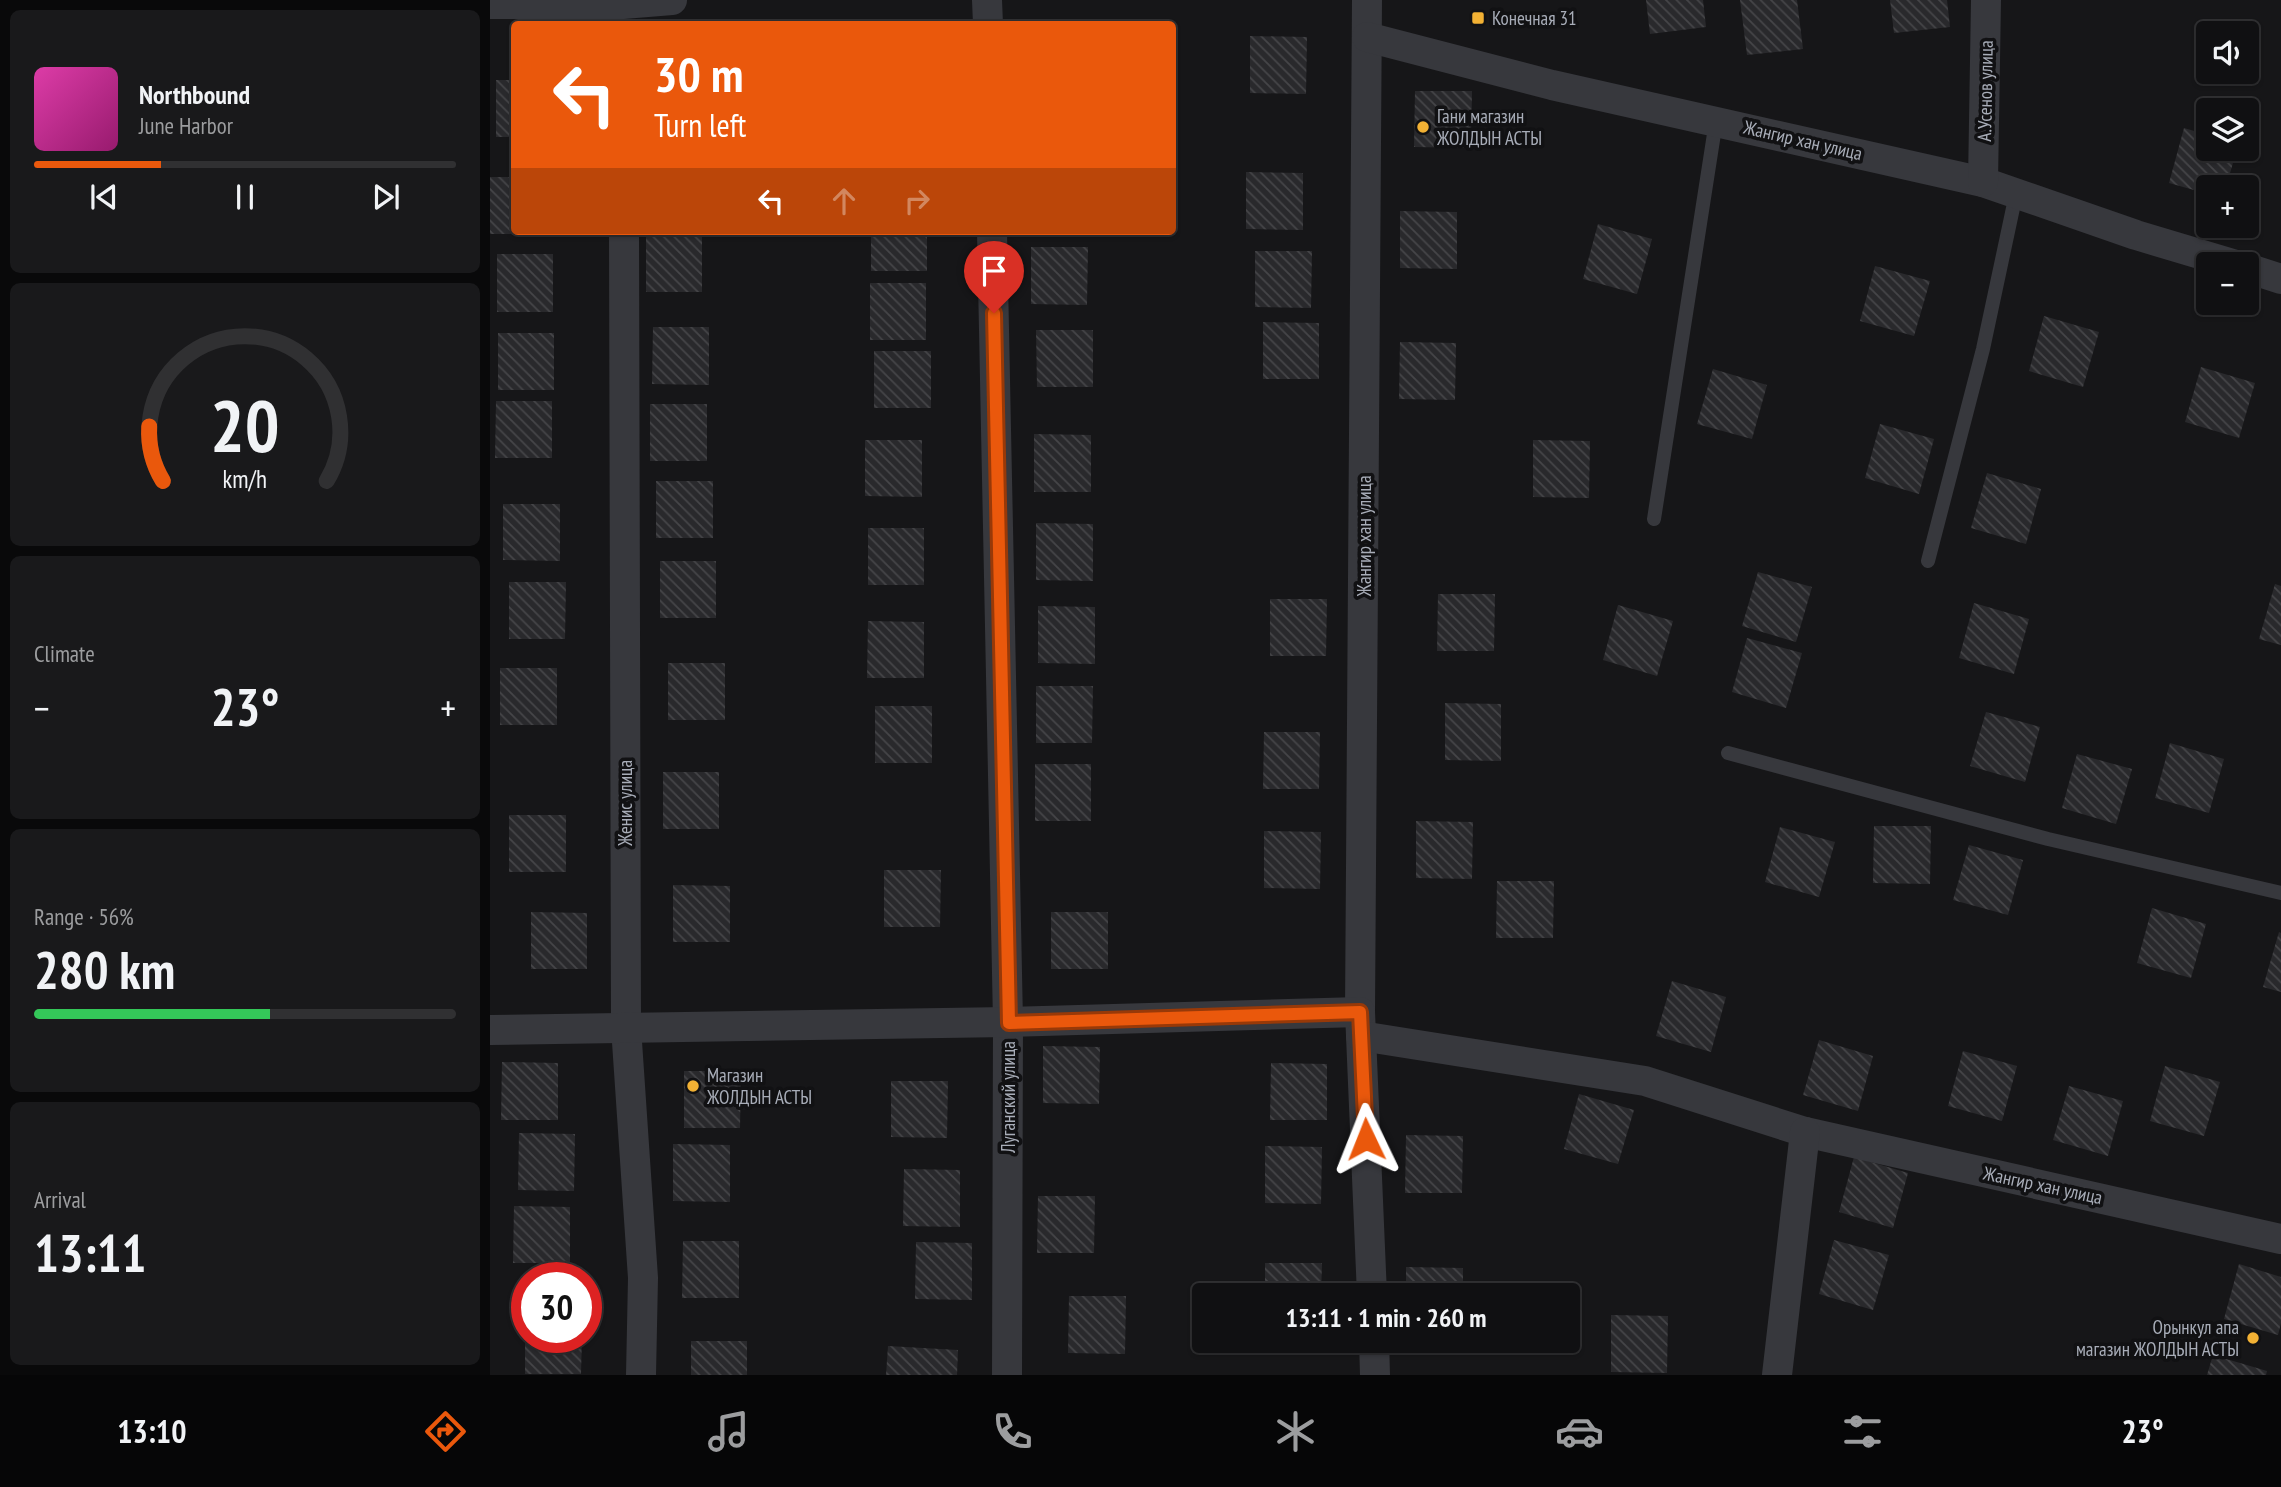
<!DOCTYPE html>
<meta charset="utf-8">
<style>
body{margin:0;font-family:"PT Sans Narrow",sans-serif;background:#19191b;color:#f1f3f6;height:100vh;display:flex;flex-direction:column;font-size:26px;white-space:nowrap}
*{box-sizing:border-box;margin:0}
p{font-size:23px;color:#9c9d9f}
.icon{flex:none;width:38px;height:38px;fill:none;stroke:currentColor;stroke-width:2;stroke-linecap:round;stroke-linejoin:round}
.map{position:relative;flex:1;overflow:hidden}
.details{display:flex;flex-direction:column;gap:10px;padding:10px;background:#09090a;width:490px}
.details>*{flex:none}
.banner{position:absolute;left:21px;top:21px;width:665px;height:214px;border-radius:7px;box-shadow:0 2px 5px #0004,0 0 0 2px #303032;background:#ea580c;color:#fff;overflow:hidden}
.controls{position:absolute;left:1706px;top:21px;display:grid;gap:14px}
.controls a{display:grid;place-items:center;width:63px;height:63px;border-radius:7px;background:#101012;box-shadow:0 2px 5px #0004,0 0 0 2px #303032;font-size:35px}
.speed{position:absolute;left:21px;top:1262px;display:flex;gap:14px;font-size:35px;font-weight:700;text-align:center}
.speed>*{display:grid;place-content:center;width:91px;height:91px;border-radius:50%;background:#101012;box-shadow:0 2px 5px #0004,0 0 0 2px #303032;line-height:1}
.speed .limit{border:10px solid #d22;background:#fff;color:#111}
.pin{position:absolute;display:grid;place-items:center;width:60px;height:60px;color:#fff;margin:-72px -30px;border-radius:50% 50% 50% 0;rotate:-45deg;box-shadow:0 0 7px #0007}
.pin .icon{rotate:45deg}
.me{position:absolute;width:77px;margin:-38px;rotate:358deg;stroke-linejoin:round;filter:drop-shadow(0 0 5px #0008)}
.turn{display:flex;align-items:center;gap:24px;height:147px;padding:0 28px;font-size:32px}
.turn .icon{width:91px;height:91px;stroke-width:2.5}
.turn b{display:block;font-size:49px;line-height:60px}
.lanes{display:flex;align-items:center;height:66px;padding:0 28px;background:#0003;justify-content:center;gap:35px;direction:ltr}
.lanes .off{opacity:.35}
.big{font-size:52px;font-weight:700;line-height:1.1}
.details .card{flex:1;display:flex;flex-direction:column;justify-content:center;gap:10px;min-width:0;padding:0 24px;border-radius:10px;background:#19191b}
.details .dial{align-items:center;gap:0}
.dial svg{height:182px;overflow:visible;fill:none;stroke:#303032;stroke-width:7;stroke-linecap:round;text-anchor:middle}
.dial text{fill:#f1f3f6;stroke:none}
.song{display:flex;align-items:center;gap:21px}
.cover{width:84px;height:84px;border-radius:10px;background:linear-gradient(135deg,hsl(320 70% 55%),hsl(320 70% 35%))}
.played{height:7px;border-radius:4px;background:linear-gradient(90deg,#ea580c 30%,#303032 30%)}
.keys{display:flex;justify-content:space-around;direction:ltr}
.heat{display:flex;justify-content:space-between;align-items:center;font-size:38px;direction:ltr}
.charge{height:10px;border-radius:5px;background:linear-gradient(90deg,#34c759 56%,#303032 0)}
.trip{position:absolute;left:702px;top:1283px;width:388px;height:70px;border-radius:7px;background:#101012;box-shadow:0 2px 5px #0004,0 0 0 2px #303032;font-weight:700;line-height:70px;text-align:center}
.menu{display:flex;height:112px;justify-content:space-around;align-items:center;background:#060607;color:#9c9d9f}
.menu .icon{width:49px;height:49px}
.menu .active{color:#ea580c}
.menu b{font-size:32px;color:#f1f3f6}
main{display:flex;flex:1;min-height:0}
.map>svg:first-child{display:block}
.building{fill:url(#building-back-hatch)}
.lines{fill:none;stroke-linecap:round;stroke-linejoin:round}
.service{stroke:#37383d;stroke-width:14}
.minor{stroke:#37383d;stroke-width:30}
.route-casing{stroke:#983908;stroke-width:18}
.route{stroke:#ea580c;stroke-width:12}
.poi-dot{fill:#f2b134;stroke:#111113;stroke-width:2.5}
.labels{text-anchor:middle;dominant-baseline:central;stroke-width:7;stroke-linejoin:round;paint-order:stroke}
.poi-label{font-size:19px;fill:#a8adb8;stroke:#111113;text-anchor:start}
.street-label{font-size:19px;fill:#a8adb8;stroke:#111113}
</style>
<main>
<section class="details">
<div class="card">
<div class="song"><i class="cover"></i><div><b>Northbound</b><p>June Harbor</p></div></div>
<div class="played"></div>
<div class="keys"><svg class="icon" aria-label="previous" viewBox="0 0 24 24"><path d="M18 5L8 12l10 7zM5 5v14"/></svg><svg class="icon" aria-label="pause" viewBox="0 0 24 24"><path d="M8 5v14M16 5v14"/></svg><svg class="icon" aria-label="next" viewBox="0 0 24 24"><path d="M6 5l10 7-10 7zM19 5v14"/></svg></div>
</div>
<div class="card dial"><svg viewBox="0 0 100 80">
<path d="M14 69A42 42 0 1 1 86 69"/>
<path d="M14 69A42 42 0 0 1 8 45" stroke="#ea580c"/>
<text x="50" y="56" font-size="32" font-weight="700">20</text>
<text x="50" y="72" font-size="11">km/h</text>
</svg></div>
<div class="card"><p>Climate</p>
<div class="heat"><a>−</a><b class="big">23°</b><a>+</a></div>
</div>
<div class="card"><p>Range · 56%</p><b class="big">280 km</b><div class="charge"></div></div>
<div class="card"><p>Arrival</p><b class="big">13:11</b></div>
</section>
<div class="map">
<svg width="1791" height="1375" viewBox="0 0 1791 1375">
<defs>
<pattern id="building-back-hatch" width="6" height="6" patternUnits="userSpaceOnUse" patternTransform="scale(1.75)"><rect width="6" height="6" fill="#29292c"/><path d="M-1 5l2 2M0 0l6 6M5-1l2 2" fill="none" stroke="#454548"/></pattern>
</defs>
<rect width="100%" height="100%" fill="#161618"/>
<g class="building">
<polygon points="1156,0 1213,0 1216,27 1160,34"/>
<polygon points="1250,0 1307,0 1313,49 1257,55"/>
<polygon points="1400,0 1457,0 1460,27 1404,33"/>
<polygon points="760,36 817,37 816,94 760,93"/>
<rect x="6" y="80" width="18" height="57"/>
<polygon points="925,91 982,91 981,148 924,147"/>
<polygon points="1694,128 1718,135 1718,149 1747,149 1736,187 1718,187 1718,194 1679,183"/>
<polygon points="756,172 813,173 813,230 756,229"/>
<polygon points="0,177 24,177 24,231 55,231 55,234 0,234"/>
<polygon points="910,211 967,212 967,269 910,268"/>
<polygon points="1108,224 1162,239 1147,294 1093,279"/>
<rect x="381" y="231" width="56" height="40"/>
<rect x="156" y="235" width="56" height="57"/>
<polygon points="541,247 598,247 597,305 541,304"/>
<polygon points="765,251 822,251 821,308 765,307"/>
<rect x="7" y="254" width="56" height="58"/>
<polygon points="1385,266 1440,281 1424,336 1370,321"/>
<rect x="380" y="283" width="56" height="57"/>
<polygon points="1554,316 1609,332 1593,387 1539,371"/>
<polygon points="773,322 829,323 829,379 773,379"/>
<polygon points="163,327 219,327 219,385 162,384"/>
<polygon points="546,330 603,330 603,387 547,387"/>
<rect x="8" y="333" width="56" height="57"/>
<polygon points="910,342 966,343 965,400 909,399"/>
<rect x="384" y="351" width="57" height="57"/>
<polygon points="1711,367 1765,383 1749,438 1695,422"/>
<polygon points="1223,369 1277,385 1262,439 1207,424"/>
<polygon points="6,401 62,401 62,458 5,458"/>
<rect x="160" y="404" width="57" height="57"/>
<polygon points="1390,424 1444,439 1429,494 1375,478"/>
<polygon points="544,434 601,435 601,492 544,492"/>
<polygon points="375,440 432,440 432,497 375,496"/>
<polygon points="1043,440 1100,441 1099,498 1043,497"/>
<polygon points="1497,473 1551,489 1536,544 1481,528"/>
<rect x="166" y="481" width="57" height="57"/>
<polygon points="13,504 70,504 70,561 13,560"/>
<polygon points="546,523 603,524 603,581 546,580"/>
<rect x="378" y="528" width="56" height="57"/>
<rect x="170" y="561" width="56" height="57"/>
<polygon points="1268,572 1322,587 1306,642 1252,626"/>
<polygon points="19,582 76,582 75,639 19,639"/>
<polygon points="1785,584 1791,586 1791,645 1769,639"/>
<polygon points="948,594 1005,594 1004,651 947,651"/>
<polygon points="780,599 837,599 836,656 780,656"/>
<polygon points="1484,603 1539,619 1524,674 1469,658"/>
<polygon points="1128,605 1183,621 1167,676 1113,660"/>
<polygon points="548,606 605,607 605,664 548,663"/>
<polygon points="378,621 434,622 434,678 377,678"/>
<polygon points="1257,638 1312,653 1296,708 1242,692"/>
<rect x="178" y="663" width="57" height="57"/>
<rect x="10" y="668" width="57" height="57"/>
<polygon points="546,686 603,686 602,743 546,743"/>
<polygon points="955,703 1011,704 1011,761 955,760"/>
<rect x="385" y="706" width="57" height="57"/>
<polygon points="1496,712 1550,727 1535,782 1480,766"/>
<polygon points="774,732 830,732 829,789 773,789"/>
<polygon points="1680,743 1734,759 1719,813 1665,798"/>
<polygon points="1587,754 1642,769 1626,824 1572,808"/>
<rect x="545" y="764" width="56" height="57"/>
<rect x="173" y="772" width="56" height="57"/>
<rect x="19" y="815" width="57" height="57"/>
<polygon points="926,821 983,822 982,879 926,878"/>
<polygon points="1384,826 1441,826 1440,884 1383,883"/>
<polygon points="1290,827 1345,842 1329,897 1275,882"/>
<polygon points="774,831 831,832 830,889 774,888"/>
<polygon points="1479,845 1533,860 1518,915 1463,900"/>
<polygon points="394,870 451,870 450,927 394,927"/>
<polygon points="1007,881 1064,881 1063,938 1006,938"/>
<polygon points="183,885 240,886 240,942 183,942"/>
<polygon points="1662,908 1716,924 1701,978 1647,963"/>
<polygon points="41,912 97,913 97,969 41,969"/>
<rect x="561" y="912" width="57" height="57"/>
<polygon points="1789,932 1791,933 1791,992 1773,987"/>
<polygon points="1182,981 1236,997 1221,1052 1166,1036"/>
<polygon points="1329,1040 1383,1056 1368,1111 1313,1095"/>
<polygon points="553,1046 610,1047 609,1104 553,1103"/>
<polygon points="1473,1051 1527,1066 1512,1121 1458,1106"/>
<polygon points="12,1062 68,1063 68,1120 11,1120"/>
<polygon points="781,1063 837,1064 837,1120 780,1120"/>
<polygon points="1675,1066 1730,1082 1714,1136 1660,1121"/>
<polygon points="194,1071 251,1071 250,1128 194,1128"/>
<polygon points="401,1081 458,1081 457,1138 401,1137"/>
<polygon points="1579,1086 1633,1101 1618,1156 1563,1140"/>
<polygon points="1089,1094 1144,1110 1128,1164 1074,1149"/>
<polygon points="29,1133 85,1134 84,1191 28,1190"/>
<polygon points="916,1135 973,1136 972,1193 915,1193"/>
<polygon points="183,1144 240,1145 240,1202 183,1201"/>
<polygon points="775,1146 832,1147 831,1204 775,1203"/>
<polygon points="1364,1157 1418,1173 1403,1228 1349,1212"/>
<polygon points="414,1169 470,1170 470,1227 413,1226"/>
<polygon points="548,1196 605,1196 604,1253 547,1253"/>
<polygon points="24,1206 80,1207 80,1263 23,1263"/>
<polygon points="1344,1240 1399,1255 1383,1310 1329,1294"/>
<polygon points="193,1241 249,1241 249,1298 192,1298"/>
<polygon points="426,1242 482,1243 482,1300 425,1299"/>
<polygon points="775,1263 832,1263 831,1295 775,1295"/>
<polygon points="1749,1264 1791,1277 1791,1323 1788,1335 1734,1319"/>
<polygon points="916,1267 973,1268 973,1295 916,1295"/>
<polygon points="579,1296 636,1296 635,1354 578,1353"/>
<polygon points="1121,1315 1178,1316 1177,1373 1121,1372"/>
<polygon points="35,1337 92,1337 91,1374 35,1374"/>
<rect x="201" y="1341" width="56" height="34"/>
<polygon points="398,1346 468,1350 467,1375 396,1375"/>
<polygon points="1723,1355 1777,1371 1776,1375 1717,1375"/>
</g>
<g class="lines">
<g class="service">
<polyline points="1164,519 1226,121"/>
<polyline points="1438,561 1493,349 1526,194"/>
<polyline points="1238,753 1558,839 1791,893"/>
</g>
<g class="minor">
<polyline points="497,0 498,24"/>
<polyline points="877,0 870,1012 882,1295"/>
<polyline points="0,4 133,4 182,0"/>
<polyline points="877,37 1062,85 1493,182 1646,235 1743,264"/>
<polyline points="1493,182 1496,0"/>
<polyline points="134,231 136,1027 153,1278 151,1375"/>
<polyline points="502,231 518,1022 517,1375"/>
<polyline points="1757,268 1791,279"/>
<polyline points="0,1030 518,1022 870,1012"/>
<polyline points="871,1036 1155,1081 1315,1132 1791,1239"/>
<polyline points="884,1340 885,1375"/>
<polyline points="1287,1375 1315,1132"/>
</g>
</g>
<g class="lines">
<defs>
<polyline id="route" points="504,313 519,1023 870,1012 876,1139"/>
</defs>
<use href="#route" class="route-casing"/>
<use href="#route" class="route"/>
</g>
<g class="poi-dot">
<rect x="981" y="11" width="14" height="14" rx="3.5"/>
<circle cx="933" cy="127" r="7"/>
<circle cx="203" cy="1086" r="7"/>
<circle cx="1763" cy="1338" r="7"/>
</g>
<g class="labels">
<g class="poi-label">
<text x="1002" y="18">Конечная 31</text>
<text x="947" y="116">Гани магазин<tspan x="947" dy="22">ЖОЛДЫН АСТЫ</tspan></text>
<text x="217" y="1075">Магазин<tspan x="217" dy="22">ЖОЛДЫН АСТЫ</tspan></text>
<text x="1749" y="1327" text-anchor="end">Орынкул апа<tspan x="1749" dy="22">магазин ЖОЛДЫН АСТЫ</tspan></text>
</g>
<g class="street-label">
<text transform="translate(1495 91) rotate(-89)">А.Усенов улица</text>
<text transform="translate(1313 140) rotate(13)">Жангир хан улица</text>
<text transform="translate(874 536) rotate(-90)">Жангир хан улица</text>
<text transform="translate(135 803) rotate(-90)">Женис улица</text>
<text transform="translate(518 1097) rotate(-90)">Луганский улица</text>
<text transform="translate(1553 1185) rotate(12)">Жангир хан улица</text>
</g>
</g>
</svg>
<div class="controls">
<a><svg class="icon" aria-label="sound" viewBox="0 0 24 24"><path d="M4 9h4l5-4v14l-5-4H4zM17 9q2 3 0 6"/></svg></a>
<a><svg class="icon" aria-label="layers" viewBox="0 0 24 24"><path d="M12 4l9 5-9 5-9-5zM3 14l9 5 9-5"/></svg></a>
<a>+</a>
<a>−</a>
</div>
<div class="speed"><div class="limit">30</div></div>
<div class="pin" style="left:504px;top:313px;background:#d93025"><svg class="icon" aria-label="arrive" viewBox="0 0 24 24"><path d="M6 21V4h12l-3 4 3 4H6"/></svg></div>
<svg class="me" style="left:876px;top:1139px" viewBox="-20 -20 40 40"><path d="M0-17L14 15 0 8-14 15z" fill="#ea580c" stroke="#fff" stroke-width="4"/></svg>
<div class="trip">13:11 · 1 min · 260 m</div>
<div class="banner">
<div class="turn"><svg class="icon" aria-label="left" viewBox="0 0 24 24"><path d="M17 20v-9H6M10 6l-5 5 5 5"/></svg><div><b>30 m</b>Turn left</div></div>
<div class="lanes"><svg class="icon" aria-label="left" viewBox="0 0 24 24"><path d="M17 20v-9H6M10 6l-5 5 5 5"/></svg><svg class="icon off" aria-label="ahead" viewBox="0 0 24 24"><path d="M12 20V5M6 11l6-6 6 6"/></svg><svg class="icon off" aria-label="right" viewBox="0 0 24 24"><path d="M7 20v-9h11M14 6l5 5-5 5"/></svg></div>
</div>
</div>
</main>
<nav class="menu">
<b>13:10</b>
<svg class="icon active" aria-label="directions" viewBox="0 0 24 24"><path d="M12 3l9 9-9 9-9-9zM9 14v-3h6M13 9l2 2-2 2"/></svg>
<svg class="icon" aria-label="music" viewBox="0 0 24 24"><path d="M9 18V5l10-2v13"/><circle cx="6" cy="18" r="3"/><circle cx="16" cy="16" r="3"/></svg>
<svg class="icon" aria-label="phone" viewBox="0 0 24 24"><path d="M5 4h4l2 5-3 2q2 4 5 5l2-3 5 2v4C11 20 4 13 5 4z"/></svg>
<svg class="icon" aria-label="climate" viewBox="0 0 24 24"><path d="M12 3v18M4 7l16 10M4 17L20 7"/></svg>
<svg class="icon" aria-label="car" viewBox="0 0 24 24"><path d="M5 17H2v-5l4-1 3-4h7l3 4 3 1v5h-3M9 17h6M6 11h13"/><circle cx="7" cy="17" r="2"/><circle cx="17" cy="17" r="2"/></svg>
<svg class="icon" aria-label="filters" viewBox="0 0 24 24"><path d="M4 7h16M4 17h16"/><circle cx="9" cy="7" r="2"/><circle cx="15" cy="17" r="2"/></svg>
<b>23°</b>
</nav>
